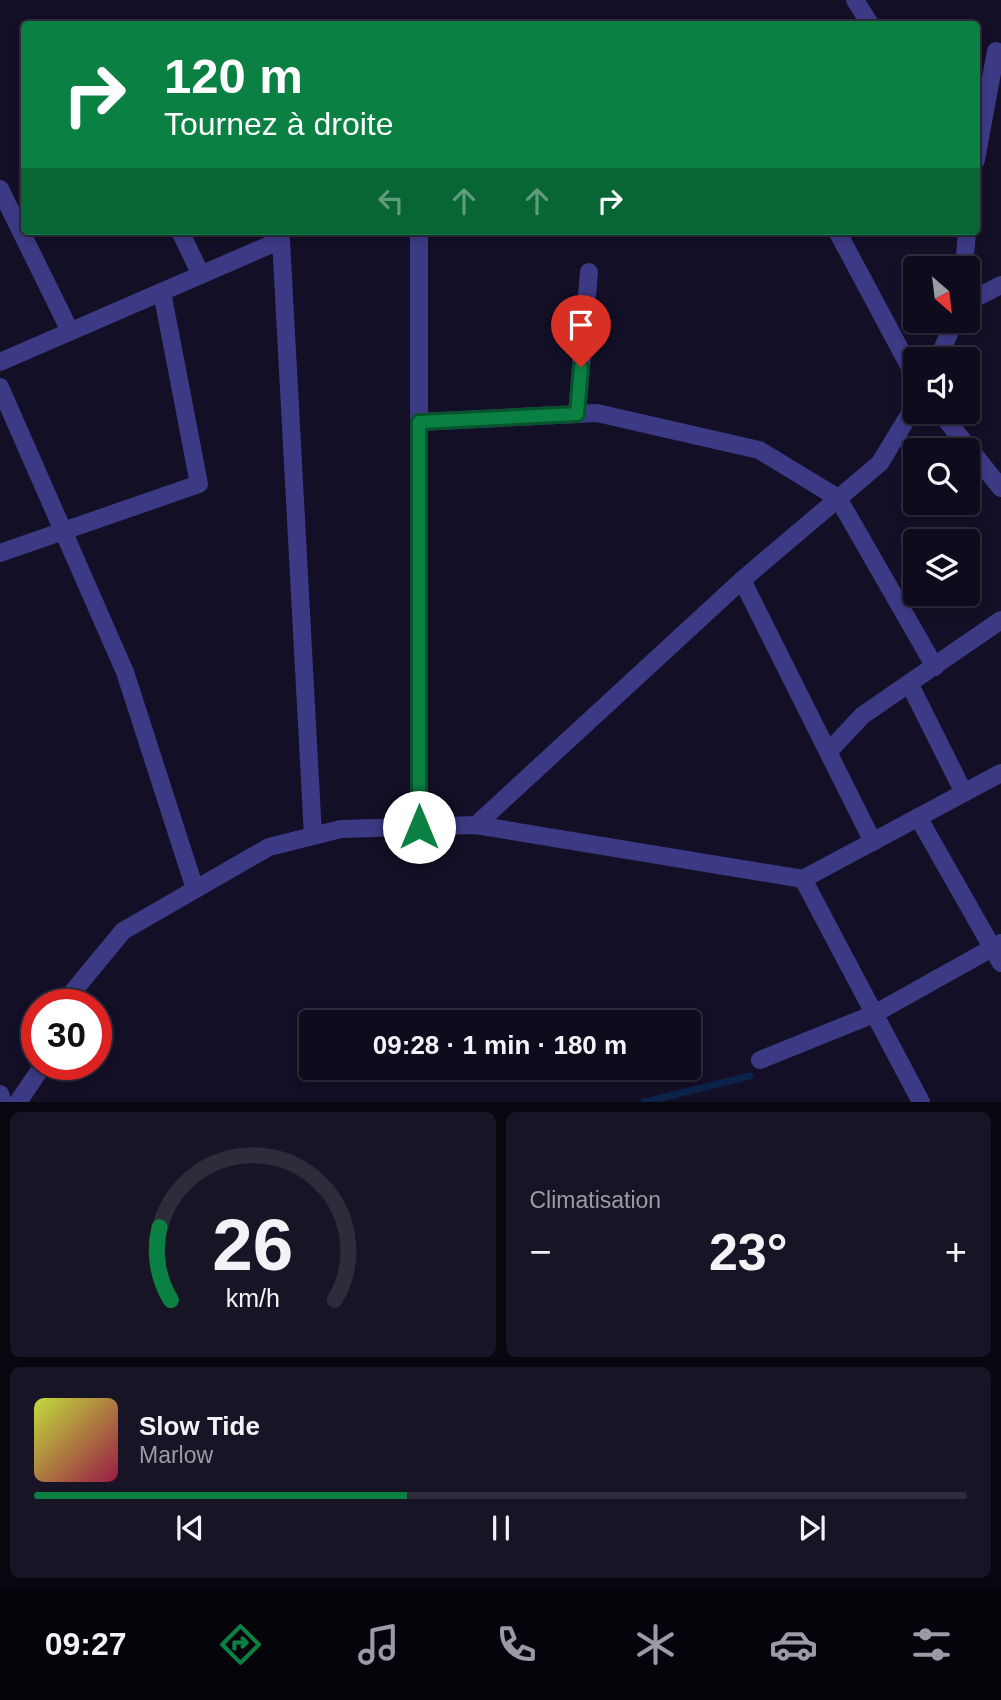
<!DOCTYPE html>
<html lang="fr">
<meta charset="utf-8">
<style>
body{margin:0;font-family:Helvetica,sans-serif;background:#171425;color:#f1f3f6;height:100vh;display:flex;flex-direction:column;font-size:26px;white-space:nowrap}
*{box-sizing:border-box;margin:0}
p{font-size:23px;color:#9b9ba3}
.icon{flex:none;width:38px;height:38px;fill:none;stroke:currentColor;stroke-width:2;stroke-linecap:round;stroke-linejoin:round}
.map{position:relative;height:1102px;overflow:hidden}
.sheet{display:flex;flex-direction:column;gap:10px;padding:10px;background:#08060f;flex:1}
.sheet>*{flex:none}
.hud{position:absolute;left:21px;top:21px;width:959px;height:214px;border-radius:7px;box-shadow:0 4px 10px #0003,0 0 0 2px #2e2b3b;background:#0b8043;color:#fff;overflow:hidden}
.needle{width:46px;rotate:152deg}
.controls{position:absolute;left:903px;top:256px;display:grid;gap:14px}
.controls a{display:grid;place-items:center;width:77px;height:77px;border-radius:7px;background:#0e0b1c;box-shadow:0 4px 10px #0003,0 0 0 2px #2e2b3b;font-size:35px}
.speed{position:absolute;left:21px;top:989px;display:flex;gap:14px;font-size:35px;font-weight:700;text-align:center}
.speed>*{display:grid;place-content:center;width:91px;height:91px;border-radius:50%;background:#0e0b1c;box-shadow:0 4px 10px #0003,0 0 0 2px #2e2b3b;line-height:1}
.speed .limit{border:10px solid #d22;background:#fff;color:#111}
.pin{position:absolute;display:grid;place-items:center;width:60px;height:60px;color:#fff;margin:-72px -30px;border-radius:50% 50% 50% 0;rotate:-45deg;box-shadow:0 0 7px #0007}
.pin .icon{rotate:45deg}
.me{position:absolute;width:77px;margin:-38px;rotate:0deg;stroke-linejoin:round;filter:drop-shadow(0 0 5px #0008)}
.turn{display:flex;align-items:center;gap:24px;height:147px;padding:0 28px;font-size:32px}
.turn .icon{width:91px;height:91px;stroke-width:2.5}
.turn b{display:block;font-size:49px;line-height:60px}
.lanes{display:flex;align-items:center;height:66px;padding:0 28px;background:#0003;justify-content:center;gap:35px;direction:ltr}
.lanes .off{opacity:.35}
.big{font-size:52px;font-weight:700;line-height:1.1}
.sheet .tile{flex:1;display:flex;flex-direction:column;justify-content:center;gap:10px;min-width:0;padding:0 24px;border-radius:10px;background:#171425}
.sheet .dial{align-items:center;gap:0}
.dial svg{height:182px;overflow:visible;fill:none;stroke:#2e2b3b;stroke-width:7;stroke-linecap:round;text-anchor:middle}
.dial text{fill:#f1f3f6;stroke:none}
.song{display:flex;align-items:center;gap:21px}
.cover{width:84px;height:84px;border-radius:10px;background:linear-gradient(135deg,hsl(70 70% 55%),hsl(340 70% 35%))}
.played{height:7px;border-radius:4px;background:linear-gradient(90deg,#0b8043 40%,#2e2b3b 40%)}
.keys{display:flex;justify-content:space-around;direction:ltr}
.heat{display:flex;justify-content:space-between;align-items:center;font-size:38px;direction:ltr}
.sheet .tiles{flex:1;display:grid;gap:10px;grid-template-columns:1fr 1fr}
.tile:last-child{grid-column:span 2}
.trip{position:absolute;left:299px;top:1010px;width:402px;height:70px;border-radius:7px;background:#0e0b1c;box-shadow:0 4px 10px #0003,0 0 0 2px #2e2b3b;font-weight:700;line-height:70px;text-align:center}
.dock{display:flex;height:112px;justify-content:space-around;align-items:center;background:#06040b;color:#9b9ba3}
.dock .icon{width:49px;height:49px}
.dock .selected{color:#0b8043}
.dock b{font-size:32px;color:#f1f3f6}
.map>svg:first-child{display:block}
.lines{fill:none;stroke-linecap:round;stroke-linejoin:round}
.stream{stroke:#0c2248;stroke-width:7}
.minor{stroke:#3d3a85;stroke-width:18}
.route-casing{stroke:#07532c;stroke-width:18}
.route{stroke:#0b8043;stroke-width:12}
</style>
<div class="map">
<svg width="1001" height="1102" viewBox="0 0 1001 1102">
<rect width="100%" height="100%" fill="#130f26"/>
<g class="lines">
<polyline class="stream" points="645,1102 750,1076"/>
<g class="minor">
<polyline points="855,0 870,24"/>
<polyline points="976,160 996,51"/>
<polyline points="0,189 70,331"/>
<polyline points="180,231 201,275"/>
<polyline points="419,231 419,827"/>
<polyline points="837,231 915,377"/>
<polyline points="964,268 967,231"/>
<polyline points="968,302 1001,285"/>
<polyline points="938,359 955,320"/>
<polyline points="0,362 281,240 313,836"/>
<polyline points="0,387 125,672 195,889"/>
<polyline points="939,411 1001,488"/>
<polyline points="577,414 589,272"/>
<polyline points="419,422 597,413 759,450 838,498 935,667"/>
<polyline points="0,553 199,484 162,292"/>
<polyline points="742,580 873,842"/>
<polyline points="910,685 964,793"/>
<polyline points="828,752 863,715 1001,620"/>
<polyline points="918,817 1001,963"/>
<polyline points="476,825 742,580 880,463 915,405"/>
<polyline points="803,879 921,1102"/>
<polyline points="68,1004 71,994 123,931 269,847 341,829 476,825 803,879 1001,773"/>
<polyline points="760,1060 874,1014 1001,943"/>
<polyline points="0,1094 3,1102"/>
<polyline points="18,1102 44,1064"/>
</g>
</g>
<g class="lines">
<defs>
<polyline id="route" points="419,827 419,422 577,414 581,367"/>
</defs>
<use href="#route" class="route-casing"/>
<use href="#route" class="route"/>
</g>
</svg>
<div class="controls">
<a><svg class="needle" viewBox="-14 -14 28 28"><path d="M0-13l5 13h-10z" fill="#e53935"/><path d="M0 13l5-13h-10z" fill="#9b9ba3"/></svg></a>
<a><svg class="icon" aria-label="sound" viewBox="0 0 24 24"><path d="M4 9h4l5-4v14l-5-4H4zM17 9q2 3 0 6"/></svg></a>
<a><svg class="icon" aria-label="search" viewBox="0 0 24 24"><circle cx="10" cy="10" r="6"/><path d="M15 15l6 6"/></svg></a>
<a><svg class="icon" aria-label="layers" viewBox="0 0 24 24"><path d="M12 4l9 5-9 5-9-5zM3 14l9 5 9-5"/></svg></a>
</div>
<div class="speed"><div class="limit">30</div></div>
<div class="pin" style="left:581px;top:367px;background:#d93025"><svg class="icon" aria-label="arrive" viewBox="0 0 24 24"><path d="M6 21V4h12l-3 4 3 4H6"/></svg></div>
<svg class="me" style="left:419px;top:827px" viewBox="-20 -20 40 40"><circle r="19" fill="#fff"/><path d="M0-13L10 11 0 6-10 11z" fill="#0b8043"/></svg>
<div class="trip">09:28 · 1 min · 180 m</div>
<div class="hud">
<div class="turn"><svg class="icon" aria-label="right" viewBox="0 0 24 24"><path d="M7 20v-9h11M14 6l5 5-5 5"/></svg><div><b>120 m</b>Tournez à droite</div></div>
<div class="lanes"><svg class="icon off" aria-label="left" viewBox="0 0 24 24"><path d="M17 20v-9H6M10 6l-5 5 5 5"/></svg><svg class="icon off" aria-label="ahead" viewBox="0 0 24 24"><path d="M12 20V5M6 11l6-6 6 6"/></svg><svg class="icon off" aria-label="ahead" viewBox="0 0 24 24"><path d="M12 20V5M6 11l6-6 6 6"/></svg><svg class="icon" aria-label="right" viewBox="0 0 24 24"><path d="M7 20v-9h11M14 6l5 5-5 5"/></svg></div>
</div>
</div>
<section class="sheet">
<div class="tiles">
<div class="tile dial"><svg viewBox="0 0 100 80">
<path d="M14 69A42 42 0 1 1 86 69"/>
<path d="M14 69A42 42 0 0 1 9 37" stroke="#0b8043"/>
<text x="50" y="56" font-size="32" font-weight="700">26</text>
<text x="50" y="72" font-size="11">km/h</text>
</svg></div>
<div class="tile"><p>Climatisation</p>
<div class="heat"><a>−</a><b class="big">23°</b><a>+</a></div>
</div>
<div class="tile">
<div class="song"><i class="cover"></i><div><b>Slow Tide</b><p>Marlow</p></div></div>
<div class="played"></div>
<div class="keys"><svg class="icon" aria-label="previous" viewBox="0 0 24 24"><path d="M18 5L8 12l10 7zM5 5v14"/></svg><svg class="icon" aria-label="pause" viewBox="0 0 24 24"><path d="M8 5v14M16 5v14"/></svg><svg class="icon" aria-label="next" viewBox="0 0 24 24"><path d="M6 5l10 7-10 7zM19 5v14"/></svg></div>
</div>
</div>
</section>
<nav class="dock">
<b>09:27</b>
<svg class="icon selected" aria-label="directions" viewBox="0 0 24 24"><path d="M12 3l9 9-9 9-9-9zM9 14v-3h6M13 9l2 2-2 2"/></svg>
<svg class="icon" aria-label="music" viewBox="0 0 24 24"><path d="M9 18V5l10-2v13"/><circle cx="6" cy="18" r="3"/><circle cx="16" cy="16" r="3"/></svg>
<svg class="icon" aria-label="phone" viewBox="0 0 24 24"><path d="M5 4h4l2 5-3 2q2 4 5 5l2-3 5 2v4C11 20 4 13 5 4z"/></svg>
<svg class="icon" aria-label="climate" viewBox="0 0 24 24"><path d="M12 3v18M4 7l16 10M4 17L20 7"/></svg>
<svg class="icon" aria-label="car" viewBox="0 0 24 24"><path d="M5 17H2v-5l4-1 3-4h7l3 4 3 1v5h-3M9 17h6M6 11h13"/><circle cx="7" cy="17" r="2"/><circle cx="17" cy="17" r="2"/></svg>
<svg class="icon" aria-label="filters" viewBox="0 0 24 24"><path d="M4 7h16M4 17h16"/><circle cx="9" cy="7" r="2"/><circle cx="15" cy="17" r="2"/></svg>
</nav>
